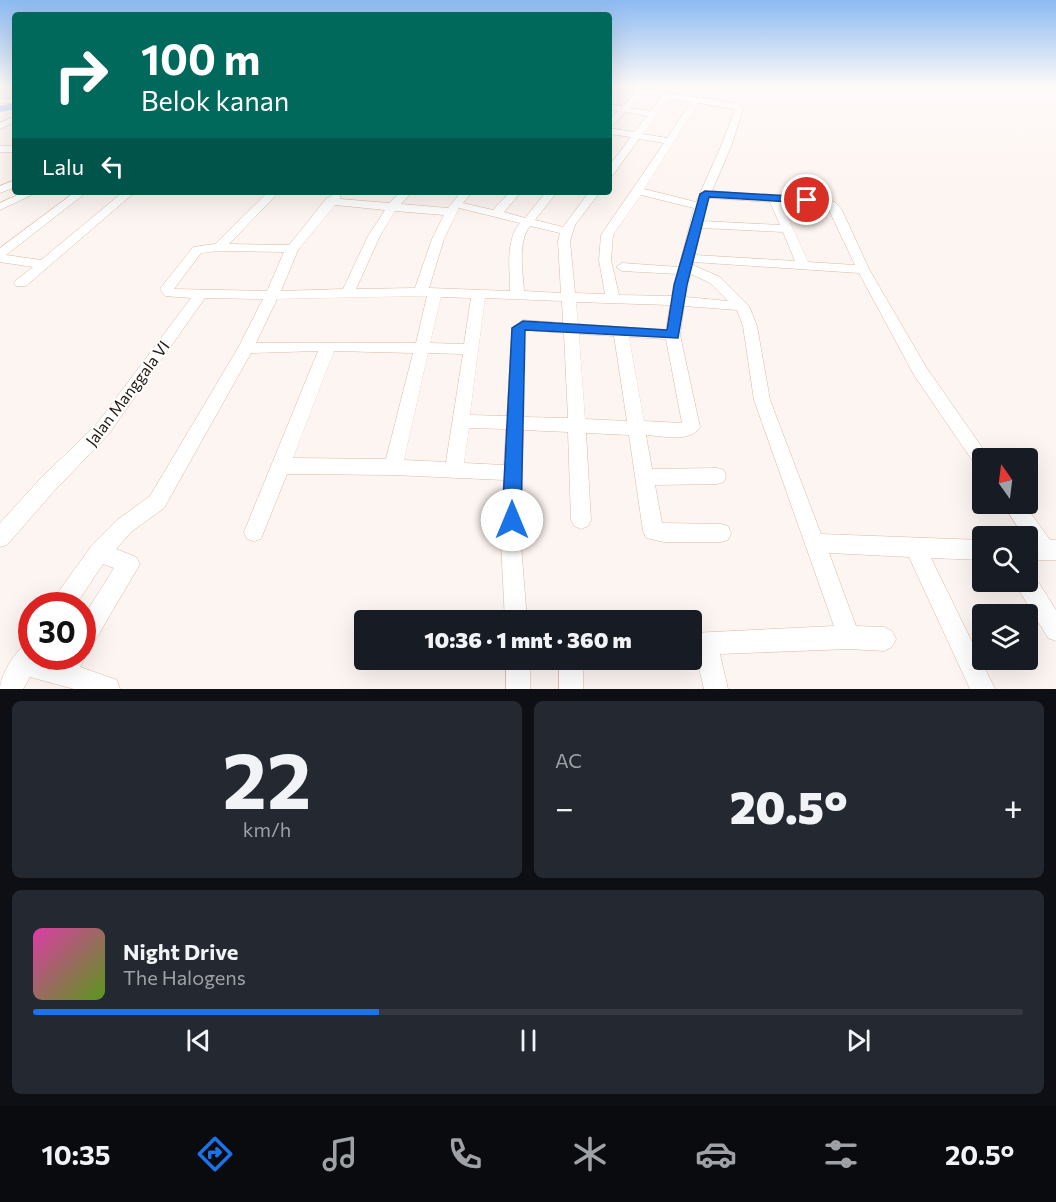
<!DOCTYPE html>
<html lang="id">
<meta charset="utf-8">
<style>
body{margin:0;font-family:Commissioner,sans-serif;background:#242831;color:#f1f3f6;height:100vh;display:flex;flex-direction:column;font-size:22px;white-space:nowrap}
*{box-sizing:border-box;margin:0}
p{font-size:20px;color:#9ea1a6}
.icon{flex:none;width:33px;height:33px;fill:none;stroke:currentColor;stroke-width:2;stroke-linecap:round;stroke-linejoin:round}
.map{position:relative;height:689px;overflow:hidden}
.details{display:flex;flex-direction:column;gap:12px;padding:12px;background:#0d0f14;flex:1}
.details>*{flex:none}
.guide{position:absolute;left:12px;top:12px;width:600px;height:183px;border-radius:6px;box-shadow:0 6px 24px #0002;background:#00695c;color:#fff;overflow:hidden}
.needle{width:39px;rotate:346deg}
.controls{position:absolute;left:972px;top:448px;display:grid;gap:12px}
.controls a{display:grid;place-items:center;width:66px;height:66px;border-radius:6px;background:#171b24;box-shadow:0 6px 24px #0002;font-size:30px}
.speed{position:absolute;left:18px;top:592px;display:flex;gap:12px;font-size:30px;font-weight:700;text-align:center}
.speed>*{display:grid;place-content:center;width:78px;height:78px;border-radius:50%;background:#171b24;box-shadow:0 6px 24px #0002;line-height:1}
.speed .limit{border:9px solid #d22;background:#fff;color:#111}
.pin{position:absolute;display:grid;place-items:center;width:51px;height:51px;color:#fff;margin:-26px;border:3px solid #fff;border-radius:50%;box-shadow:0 2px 6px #0007}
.me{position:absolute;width:66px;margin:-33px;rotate:0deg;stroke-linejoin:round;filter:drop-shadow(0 0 4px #0008)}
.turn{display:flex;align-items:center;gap:21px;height:126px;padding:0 30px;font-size:27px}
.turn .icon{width:78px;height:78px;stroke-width:2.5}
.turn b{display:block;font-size:42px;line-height:51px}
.then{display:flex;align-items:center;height:57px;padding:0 30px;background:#0003;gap:12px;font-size:22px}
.big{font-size:45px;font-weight:800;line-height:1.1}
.details .card{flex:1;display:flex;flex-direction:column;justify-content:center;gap:9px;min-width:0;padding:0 21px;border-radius:9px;background:#242831}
.details .dial{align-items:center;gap:0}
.dial b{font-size:78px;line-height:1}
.song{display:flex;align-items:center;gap:18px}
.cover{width:72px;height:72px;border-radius:9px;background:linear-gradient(135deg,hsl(320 70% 55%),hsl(90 70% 35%))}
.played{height:6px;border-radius:3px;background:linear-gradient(90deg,#1a73e8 35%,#363941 35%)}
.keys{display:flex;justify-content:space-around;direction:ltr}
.heat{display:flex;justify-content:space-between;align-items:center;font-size:33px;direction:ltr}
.details .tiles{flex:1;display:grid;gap:12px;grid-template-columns:1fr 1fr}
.card:last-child{grid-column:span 2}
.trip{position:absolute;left:354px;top:610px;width:348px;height:60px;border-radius:6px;background:#171b24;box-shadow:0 6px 24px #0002;font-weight:800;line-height:60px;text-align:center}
.tab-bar{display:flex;height:96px;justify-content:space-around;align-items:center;background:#090b0e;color:#9ea1a6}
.tab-bar .icon{width:42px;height:42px}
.tab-bar .active{color:#1a73e8}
.tab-bar b{font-size:27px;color:#f1f3f6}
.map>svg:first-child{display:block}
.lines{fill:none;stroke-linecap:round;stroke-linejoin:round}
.canal{fill:#a2c2ff;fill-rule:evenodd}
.street-casing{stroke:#debaa6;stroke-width:1}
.street{fill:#fff;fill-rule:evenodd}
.route{fill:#1a73e8;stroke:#114b97;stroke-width:1.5}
.labels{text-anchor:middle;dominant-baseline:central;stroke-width:4.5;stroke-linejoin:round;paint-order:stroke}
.street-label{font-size:16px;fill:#241810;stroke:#fff}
</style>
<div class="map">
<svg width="1056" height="689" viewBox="0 0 1056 689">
<rect width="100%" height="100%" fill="#fdf5f1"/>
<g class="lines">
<polygon class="canal" points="15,103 15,109 0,112 0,106"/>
<defs>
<g id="street">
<polygon points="0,86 15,86 15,90 0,89"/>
<path d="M609 86 654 90 658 86H667L662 92 737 103 743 108 732 144 712 191 823 199 835 202 842 210 869 269 926 367 988 456 990 459H982V468L976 466 914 375 859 273 693 262V265L720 277 749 306 757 326 770 400 821 534 982 540V560L931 558 995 689H970L909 557 829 553 856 626 884 627 892 631 896 639 892 647 884 651 849 649 720 654 728 689H704L696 656 692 655V633L834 626 754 400 743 326 737 310 684 306 680 335 700 427C691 443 662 436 646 435L652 469 717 468 724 470 726 476 724 482 717 484 655 485 662 523 721 524 728 526 731 533 728 540 721 542H664L646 538 643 531 629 435 586 433 591 520 588 526 581 529 574 526 571 520 568 432 523 430 521 544 527 621H505L501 544 504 480 393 475 287 474 261 539 254 541 247 539 244 532 318 351 251 353 164 508 131 532 116 549 136 557 140 564 90 649 83 652 85 657 80 667 117 680 120 689H74L30 677 23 689H0C0 674 18 646 32 640V657L58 660 59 657H82V619L114 568 103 564 75 606H51L54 598 92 545 117 520 150 496 238 348 263 299 205 298 108 435 54 491 7 545 0 547V523L40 479 96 425 191 298 165 296 160 289 193 247 215 244 268 192H279L229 244 289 245 326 199 336 193 341 196 340 199 389 203 401 192H412L401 204 448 208 461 192H472L463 203 493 210 510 192H521L504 212 525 218 546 192H557L535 220 563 227 589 192H600L575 225 570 241 575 293 605 294 599 260 601 235 664 143 639 139 613 175 609 176V166L631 137 609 134V128L634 132 647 116 626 112 609 128V120L618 111 609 110V104L622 106 635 93 609 89ZM643 94 662 96 651 111 630 108ZM669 98 691 102 667 138 643 134ZM698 103 735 109 722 144 696 202 644 189ZM641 195 694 208 679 267 622 263 616 267 622 271 678 274 672 296 619 295 611 260 613 235ZM709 198 770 202 780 225 702 221ZM781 202 827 206 855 265 808 262ZM335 205 385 210 368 236 343 289 281 291 298 250ZM459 208 520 223C505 241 510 269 510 291L429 288 444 239ZM395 211 444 215 432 239 415 288 356 289 380 236ZM530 226 560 233 558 241 561 293 524 291C523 272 517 242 530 226ZM701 228 783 232 795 261 695 255ZM219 251 284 252 267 291 174 289 201 253ZM691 274 710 283 728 301 686 297ZM427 296 416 343H256L277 299ZM441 297 471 298 464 344 430 343ZM485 298 562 301 563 323 523 320 512 328 507 416 470 415ZM576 302 670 305 666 330 578 324ZM526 330 564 333 568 418 524 417ZM579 334 614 336 627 421 585 419ZM629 337 666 339 682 423 644 421ZM334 351 413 353 386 459 293 458ZM428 353 463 354 446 462 404 460ZM469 428 506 429 504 465 464 463Z"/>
<rect x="0" y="99" width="15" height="4"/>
<polygon points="15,116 15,122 0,129 0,123"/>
<rect x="0" y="146" width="15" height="6"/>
<polygon points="15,180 15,187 0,193 0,186"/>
<polygon points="24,192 38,192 0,210 0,203"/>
<polygon points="75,192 87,192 6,255 41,260 123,192 135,192 26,286 16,286 14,283 16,280 33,267 0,262 0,248"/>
<polygon points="1003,504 1024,504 1050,540 1056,540 1056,560 1028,560 1028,537 1024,537"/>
<polygon points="1028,572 1033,574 1056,610 1056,641 1048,638 1014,582 1028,582"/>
<rect x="506" y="660" width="24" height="29"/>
<rect x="559" y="660" width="24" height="29"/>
</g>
</defs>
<use href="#street" class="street-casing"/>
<use href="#street" class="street"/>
</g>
<linearGradient id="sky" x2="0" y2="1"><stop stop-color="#8cbaf1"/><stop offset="0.47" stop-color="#fefaf9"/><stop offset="1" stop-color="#fefaf9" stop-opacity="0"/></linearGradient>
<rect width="1056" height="183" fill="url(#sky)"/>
<polygon class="route" points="705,191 807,197 812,200 807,203 709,197 687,285 678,338 525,330 521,520 518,526 512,529 505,526 502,520 512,328 523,321 667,330 674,285 700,194"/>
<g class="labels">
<g class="street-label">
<text transform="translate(127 393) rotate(-53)">Jalan Manggala VI</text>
</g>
</g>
</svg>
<div class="controls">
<a><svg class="needle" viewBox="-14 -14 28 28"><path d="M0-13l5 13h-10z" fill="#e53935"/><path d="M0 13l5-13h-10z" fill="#9ea1a6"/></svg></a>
<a><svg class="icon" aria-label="search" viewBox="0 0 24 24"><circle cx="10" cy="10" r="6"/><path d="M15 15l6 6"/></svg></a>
<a><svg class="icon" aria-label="layers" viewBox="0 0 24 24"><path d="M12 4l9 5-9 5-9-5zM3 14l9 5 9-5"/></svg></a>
</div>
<div class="speed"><div class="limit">30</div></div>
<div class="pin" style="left:807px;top:200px;background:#d93025"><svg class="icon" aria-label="arrive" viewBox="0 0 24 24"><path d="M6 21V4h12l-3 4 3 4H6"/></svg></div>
<svg class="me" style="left:512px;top:520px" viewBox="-20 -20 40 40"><circle r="19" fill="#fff"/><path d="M0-13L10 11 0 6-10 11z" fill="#1a73e8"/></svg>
<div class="trip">10:36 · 1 mnt · 360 m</div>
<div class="guide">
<div class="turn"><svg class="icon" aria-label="right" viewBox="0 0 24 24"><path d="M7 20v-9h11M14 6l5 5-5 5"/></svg><div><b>100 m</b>Belok kanan</div></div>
<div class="then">Lalu<svg class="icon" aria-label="left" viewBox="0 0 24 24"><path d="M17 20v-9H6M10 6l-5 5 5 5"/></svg></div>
</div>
</div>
<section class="details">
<div class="tiles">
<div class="card dial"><b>22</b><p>km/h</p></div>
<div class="card"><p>AC</p>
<div class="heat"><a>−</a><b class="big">20.5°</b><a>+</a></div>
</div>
<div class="card">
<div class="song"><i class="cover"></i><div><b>Night Drive</b><p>The Halogens</p></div></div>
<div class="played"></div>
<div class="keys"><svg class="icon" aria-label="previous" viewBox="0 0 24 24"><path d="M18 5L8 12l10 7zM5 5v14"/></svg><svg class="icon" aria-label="pause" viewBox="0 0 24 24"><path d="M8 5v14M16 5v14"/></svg><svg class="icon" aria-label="next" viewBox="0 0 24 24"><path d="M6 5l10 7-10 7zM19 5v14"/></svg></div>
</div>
</div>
</section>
<nav class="tab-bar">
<b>10:35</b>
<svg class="icon active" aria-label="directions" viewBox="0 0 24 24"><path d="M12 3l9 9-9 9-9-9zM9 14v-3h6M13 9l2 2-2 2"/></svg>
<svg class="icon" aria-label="music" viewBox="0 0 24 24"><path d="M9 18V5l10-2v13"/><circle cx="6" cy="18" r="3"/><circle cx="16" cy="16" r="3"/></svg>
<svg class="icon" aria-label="phone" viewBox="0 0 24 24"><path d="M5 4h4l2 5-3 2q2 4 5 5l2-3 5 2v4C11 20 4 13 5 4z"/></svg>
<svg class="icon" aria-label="climate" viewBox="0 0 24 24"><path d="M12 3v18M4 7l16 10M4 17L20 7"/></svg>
<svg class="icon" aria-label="car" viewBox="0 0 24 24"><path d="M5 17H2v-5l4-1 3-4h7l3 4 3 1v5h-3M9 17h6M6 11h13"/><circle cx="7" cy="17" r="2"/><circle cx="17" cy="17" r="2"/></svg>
<svg class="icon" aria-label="filters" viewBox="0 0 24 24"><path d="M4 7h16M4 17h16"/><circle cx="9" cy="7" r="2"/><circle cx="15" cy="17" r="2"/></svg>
<b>20.5°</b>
</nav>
